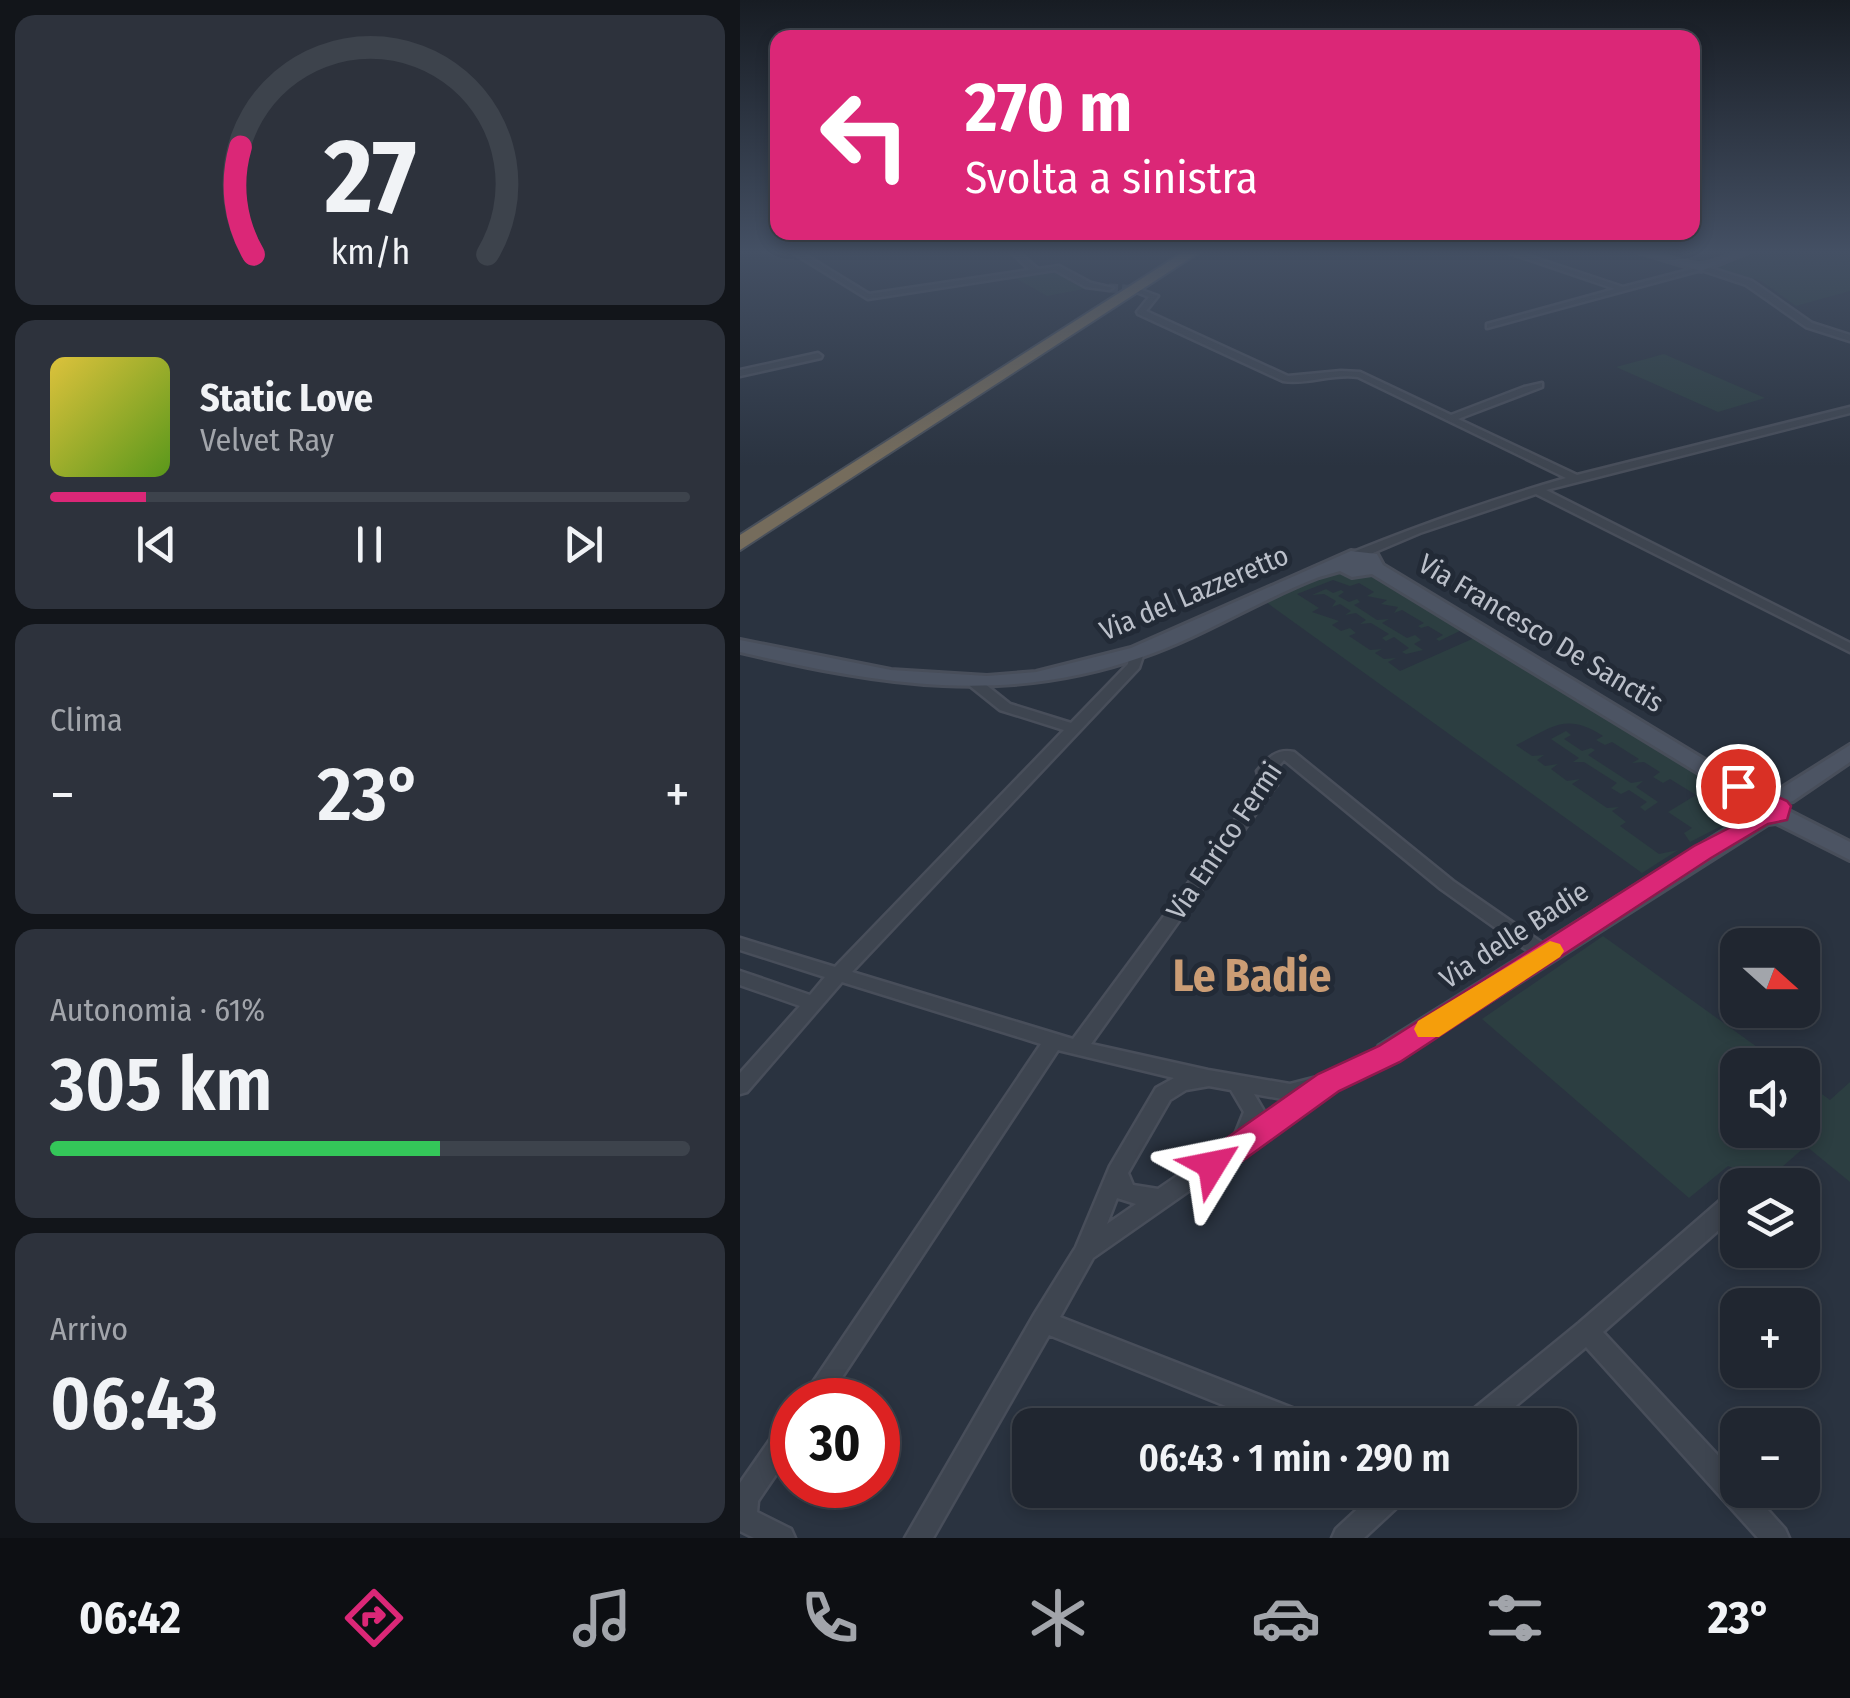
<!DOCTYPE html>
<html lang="it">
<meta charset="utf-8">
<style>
body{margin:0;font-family:"Fira Sans Condensed",sans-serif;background:#2d323c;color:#f1f3f6;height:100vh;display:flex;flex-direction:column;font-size:38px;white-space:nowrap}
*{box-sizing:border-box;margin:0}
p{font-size:32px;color:#a2a5ab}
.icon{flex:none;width:55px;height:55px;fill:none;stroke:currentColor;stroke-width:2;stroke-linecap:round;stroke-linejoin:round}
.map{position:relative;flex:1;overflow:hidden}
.sheet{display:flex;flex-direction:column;gap:15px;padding:15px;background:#12151a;width:740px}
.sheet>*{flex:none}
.guide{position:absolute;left:30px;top:30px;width:930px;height:210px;border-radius:20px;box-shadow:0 5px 15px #0003,0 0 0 2px #3d434c;background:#db2777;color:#fff;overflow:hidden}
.needle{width:65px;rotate:111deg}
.tools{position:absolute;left:980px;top:928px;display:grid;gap:20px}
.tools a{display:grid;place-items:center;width:100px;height:100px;border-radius:20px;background:#202630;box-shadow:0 5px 15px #0003,0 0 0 2px #3d434c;font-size:50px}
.speed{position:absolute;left:30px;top:1378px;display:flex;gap:20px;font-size:50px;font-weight:700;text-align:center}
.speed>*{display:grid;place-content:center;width:130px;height:130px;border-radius:50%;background:#202630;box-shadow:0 5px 15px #0003,0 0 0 2px #3d434c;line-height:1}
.speed .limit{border:15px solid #d22;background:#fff;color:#111}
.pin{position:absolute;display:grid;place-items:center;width:85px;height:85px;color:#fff;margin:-42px;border:5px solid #fff;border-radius:50%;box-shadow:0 2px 10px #0007}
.me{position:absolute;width:110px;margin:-55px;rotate:55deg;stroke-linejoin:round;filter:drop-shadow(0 0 8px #0008)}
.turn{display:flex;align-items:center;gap:35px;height:210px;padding:0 30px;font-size:45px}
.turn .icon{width:130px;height:130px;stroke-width:2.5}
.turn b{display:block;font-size:70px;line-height:85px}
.big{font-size:75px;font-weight:600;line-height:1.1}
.sheet .widget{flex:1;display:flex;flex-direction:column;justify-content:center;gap:15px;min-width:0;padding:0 35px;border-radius:20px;background:#2d323c}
.sheet .dial{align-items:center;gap:0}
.dial svg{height:260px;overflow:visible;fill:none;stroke:#3d434c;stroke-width:7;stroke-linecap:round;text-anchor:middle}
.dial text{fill:#f1f3f6;stroke:none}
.song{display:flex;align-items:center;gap:30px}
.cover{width:120px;height:120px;border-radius:15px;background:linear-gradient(135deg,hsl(50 70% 55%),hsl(90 70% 35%))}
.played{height:10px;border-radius:5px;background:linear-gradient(90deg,#db2777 15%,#3d434c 15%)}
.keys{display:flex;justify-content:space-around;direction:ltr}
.heat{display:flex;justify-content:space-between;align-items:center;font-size:55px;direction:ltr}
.charge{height:15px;border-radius:8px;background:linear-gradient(90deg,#34c759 61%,#3d434c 0)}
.trip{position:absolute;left:272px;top:1408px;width:565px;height:100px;border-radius:20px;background:#202630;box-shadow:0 5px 15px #0003,0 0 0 2px #3d434c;font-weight:600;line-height:100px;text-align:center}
.tabs{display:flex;height:160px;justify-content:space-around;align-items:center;background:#0d0f13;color:#a2a5ab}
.tabs .icon{width:70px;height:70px}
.tabs .current{color:#db2777}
.tabs b{font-size:45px;color:#f1f3f6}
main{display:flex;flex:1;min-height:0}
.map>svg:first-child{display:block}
.green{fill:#2c3e41}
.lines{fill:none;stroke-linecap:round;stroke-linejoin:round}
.street-tunnel{stroke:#404855;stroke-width:9;stroke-dasharray:9 4;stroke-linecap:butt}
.street-casing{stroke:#484e5a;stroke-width:5}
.secondary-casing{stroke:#484e5a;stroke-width:6}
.highway-casing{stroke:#49505b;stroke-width:4}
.street{fill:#3e4550;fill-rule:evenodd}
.secondary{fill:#4c5463;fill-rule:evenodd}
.highway{fill:#756c5c;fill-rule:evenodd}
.route{fill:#db2777;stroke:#8e194d;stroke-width:2.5}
.slow{fill:#f59e0b}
.labels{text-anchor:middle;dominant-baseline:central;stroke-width:10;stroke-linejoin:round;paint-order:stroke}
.street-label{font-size:28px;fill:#bbc0ca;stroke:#222a36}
.near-district-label{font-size:45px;font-weight:bold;fill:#cb9d75;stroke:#222a36}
</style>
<main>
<section class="sheet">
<div class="widget dial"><svg viewBox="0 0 100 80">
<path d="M14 69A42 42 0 1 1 86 69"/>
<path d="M14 69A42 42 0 0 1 10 36" stroke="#db2777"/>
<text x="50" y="56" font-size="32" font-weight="700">27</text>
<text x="50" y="72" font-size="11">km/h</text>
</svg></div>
<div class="widget">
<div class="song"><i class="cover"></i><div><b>Static Love</b><p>Velvet Ray</p></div></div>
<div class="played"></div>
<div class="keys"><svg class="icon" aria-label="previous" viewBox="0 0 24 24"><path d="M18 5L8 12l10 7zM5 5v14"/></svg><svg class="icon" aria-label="pause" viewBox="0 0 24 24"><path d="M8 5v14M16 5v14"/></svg><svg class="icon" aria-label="next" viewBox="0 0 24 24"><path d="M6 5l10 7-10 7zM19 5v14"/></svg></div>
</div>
<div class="widget"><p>Clima</p>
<div class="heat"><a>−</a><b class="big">23°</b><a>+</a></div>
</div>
<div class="widget"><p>Autonomia · 61%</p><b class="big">305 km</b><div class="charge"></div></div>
<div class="widget"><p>Arrivo</p><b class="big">06:43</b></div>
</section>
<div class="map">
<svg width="1110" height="1538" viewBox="0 0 1110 1538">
<rect width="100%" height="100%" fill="#2a3340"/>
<g class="green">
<path d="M1036 251C1062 257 1083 251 1110 251V291L1056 306 1021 281 972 266 1013 252Z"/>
<polygon points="316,270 349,288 307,296 275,278"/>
<polygon points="924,354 1025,398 978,412 876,367"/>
<path d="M588 572 641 577 728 627 699 641 696 639 703 635 688 626 681 628 678 626 684 623 662 610 654 613 658 607 641 604 647 600 627 596 634 592 619 583 610 586 593 580 557 594 579 608 572 612 599 621 592 625 601 631 610 628 616 633 609 636 630 650 642 649 635 653 644 659 656 658 648 662 660 671 741 635 965 775 989 822 950 842 944 833 952 828 928 812 956 795 930 779 923 783 913 777 920 772 904 762 892 763 899 759 872 742 865 745 856 740 863 736C826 712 813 727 776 745L792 756 804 755 797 760 805 766 818 764 811 769 827 781 840 779 832 784 867 808 879 807 872 811 886 822 880 826 919 854 938 850 902 873 519 597Z"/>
<polygon points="586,589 593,593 601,590 604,592 598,596 609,602 617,599 620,602 614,605 637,620 649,619 642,623 667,638 675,635 681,640 674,644 683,650 666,654 662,652 669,648 654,637 646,641 642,638 649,634 631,623 620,624 626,620 616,613 605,615 611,611 600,604 592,607 596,601 584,594 572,595"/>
<polygon points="826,731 831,735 824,739 842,751 851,748 855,750 848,755 891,783 903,781 896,787 918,802 905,811 900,807 907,802 889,790 881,794 871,788 877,783 844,762 833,762 839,758 811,739"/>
<polygon points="863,936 1042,1065 998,1065 998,1130 1062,1130 1063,1080 1090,1100 1110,1082 1110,1182 1066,1146 1026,1181 988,1166 949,1198 742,1019"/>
</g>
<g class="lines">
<polyline class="street-tunnel" points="369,288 399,290"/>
<defs>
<g id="street">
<polygon points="50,251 59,251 129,294 290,270 270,251 277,251 298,269 319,266 351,283 373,288 369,290 346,287 315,270 128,299"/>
<polygon points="764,251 774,251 883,287 964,266 1012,281 1072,323 1110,335 1110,341 1066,327 1006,285 961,270 747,328 747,324 875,289"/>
<path d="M396 288 418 296 406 311 548 376 601 371 620 372 711 415 784 387 802 383V387L718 419 837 475 1110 407V413L806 490 1110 643V652L796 494 680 533 621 558H613V552C683 524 753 499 826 478L618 377C592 373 568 385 543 381L398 314 397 312 409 297 396 292Z"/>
<polygon points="78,353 82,356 81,358 0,376 0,370"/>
<path d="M397 649 404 653 399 668 112 972 333 1039 521 785 517 771C528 758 537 748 554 752L713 881 811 949 814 954 811 959 805 960 799 959 701 889 544 760 533 772 537 785 534 788 351 1044 468 1070 550 1084 585 1075 649 1046 656 1049 659 1054 656 1059 588 1090 586 1095 353 1258 320 1317 573 1416 576 1425H533L309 1335 193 1538H165L295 1313 336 1247 370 1166 416 1088 434 1078 318 1050 87 1400H61L301 1044 102 982 7 1092 0 1094V1073L60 1006 0 985V971L70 995 85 977 0 950V938L95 967 324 730 260 710 230 686 228 683 230 680H240L270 704 331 723 388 664 390 653ZM469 1086 491 1090 504 1112 494 1137 418 1189 393 1185 388 1173 430 1100 446 1090ZM514 1094 548 1100 521 1118 524 1111ZM377 1198 396 1204 367 1224Z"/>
<polygon points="1018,1172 1025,1174 1029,1181 1027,1185 1003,1185 1011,1174"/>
<polygon points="998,1190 998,1213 863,1332 998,1477 998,1490 1010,1490 1045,1529 1049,1538 1018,1538 846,1347 753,1425 722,1425 725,1416 839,1323 990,1192"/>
<polygon points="52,1418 52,1451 18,1501 17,1512 51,1529 55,1538 14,1538 0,1531 0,1483 43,1421"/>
<polygon points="638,1490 670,1490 666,1499 624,1538 592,1538 596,1529"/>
</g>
<g id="secondary">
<path d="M895 251C917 251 936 262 958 264 975 265 993 250 1011 251L961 271Z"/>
<path d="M611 551 637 554 643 565 1023 795 1037 791 1110 745V762L1053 801 1028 808 1016 801 996 796 1000 806 1047 810 1110 842V860L1036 823 1028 824 649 1065 639 1062 635 1054 639 1046 999 821 983 817 965 777 632 574 612 577 600 571 579 577C519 600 465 635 405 656 265 706 141 685 0 652V640L151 670 247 676 296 672 391 648Z"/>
</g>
<polygon id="highway" points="445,251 461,251 0,550 0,535"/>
</defs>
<use href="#street" class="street-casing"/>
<use href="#secondary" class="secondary-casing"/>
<use href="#highway" class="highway-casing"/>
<use href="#street" class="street"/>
<use href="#secondary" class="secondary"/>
<use href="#highway" class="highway"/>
</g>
<linearGradient id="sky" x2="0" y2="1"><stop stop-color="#171c23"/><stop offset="0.54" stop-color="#445064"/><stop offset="1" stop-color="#445064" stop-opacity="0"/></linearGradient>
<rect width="1110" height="466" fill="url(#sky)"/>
<polygon class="route" points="998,779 1047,801 1051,806 1047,820 1028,824 971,858 660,1062 599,1091 483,1175 472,1179 461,1175 456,1165 461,1156 578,1074 639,1046 954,846 1026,809 990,791 987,786"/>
<polygon class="slow" points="810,941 820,944 824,951 820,957 699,1037 678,1037 674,1029 678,1021"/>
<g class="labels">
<g class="street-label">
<text transform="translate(454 593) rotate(-23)">Via del Lazzeretto</text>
<text transform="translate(801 633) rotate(31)">Via Francesco De Sanctis</text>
<text transform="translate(484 841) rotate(-56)">Via Enrico Fermi</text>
<text transform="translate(774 935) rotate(-33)">Via delle Badie</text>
</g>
<g class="near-district-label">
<text x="512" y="976">Le Badie</text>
</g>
</g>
</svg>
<div class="tools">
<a><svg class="needle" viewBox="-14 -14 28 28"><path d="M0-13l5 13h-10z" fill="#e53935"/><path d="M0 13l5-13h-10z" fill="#a2a5ab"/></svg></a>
<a><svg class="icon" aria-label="sound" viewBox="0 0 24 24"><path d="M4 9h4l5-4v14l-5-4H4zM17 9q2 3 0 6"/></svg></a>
<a><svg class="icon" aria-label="layers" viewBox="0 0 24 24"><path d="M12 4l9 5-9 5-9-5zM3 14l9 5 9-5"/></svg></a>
<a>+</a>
<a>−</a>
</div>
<div class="speed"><div class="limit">30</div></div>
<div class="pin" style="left:998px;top:786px;background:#d93025"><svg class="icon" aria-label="arrive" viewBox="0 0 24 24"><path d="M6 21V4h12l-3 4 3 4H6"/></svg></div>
<svg class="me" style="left:472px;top:1165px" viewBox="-20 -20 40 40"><path d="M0-17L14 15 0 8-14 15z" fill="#db2777" stroke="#fff" stroke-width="4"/></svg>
<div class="trip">06:43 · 1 min · 290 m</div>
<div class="guide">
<div class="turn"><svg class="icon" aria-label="left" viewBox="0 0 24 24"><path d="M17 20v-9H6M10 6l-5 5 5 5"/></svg><div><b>270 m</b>Svolta a sinistra</div></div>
</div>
</div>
</main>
<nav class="tabs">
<b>06:42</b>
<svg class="icon current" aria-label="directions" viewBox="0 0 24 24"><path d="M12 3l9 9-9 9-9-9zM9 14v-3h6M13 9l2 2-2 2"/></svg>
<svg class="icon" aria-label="music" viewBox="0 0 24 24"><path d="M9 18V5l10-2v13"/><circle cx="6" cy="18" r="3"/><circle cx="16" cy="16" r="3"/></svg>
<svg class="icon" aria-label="phone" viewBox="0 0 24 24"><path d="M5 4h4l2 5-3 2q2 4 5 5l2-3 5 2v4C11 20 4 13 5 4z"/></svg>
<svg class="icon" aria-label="climate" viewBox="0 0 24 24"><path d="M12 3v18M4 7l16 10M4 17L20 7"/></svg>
<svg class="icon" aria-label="car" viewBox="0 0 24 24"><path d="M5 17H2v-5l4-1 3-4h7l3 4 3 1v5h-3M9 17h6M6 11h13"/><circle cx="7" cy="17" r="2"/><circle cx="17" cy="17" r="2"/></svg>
<svg class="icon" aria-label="filters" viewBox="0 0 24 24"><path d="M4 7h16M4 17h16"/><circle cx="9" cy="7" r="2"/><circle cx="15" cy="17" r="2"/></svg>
<b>23°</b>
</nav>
